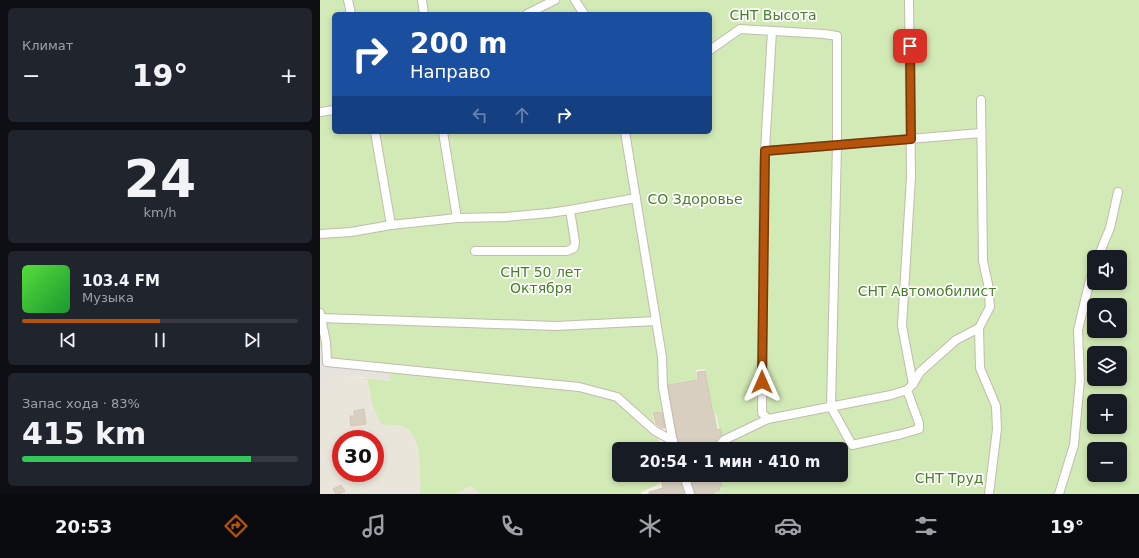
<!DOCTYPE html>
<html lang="ru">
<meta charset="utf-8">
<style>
body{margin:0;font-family:"DejaVu Sans",sans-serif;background:#20242c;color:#f1f3f6;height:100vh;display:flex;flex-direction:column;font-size:15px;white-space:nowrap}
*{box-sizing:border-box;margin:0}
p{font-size:13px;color:#9ea1a6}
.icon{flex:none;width:22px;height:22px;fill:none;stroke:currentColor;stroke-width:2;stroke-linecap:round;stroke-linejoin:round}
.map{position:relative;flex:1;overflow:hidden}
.details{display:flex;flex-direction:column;gap:8px;padding:8px;background:#0d0f14;width:320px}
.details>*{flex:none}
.banner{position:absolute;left:12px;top:12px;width:380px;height:122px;border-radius:6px;box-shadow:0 2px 6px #0003;background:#1a4fa0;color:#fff;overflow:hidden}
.tools{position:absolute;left:767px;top:250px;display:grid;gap:8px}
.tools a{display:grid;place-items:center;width:40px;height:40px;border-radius:6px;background:#171b24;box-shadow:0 2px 6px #0003;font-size:20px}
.speed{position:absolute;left:12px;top:430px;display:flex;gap:8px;font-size:20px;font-weight:700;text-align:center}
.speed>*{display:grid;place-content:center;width:52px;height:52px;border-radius:50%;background:#171b24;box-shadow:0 2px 6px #0003;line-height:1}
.speed .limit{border:6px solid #d22;background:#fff;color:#111}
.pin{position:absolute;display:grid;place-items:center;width:34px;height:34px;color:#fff;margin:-17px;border-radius:8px;box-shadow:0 2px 6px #0006}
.me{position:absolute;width:44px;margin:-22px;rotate:0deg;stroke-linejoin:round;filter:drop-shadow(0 0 3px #0008)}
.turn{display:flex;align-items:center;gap:14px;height:84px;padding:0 12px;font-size:18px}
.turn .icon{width:52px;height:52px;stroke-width:2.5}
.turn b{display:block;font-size:28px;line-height:34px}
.lanes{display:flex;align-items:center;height:38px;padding:0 12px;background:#0003;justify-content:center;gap:20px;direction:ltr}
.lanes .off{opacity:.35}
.big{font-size:30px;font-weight:600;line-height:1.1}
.details .widget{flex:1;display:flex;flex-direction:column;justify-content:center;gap:6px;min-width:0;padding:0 14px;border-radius:6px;background:#20242c}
.details .dial{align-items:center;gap:0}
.dial b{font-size:52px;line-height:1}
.song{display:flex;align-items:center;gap:12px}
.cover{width:48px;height:48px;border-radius:6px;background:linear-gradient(135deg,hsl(110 70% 55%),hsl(130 70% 35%))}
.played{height:4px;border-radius:2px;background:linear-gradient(90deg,#b45309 50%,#363941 50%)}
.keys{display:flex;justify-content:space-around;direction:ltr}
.heat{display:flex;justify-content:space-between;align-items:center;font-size:22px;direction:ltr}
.charge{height:6px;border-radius:3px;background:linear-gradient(90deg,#34c759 83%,#363941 0)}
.trip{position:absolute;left:292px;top:442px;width:236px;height:40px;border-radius:6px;background:#171b24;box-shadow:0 2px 6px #0003;font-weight:600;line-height:40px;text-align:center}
.tabs{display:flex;height:64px;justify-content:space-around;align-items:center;background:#090b0e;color:#9ea1a6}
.tabs .icon{width:28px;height:28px}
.tabs .selected{color:#b45309}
.tabs b{font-size:18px;color:#f1f3f6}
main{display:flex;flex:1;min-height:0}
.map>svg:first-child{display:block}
.residential{fill:#eae5da;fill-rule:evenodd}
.industrial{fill:#e6e2dd}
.green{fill:#d2eab5;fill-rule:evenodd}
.building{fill:#d8cfc1;stroke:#d3c7b4}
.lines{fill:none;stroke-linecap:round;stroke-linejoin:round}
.minor-casing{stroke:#c2bbae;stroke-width:10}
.minor{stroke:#fff;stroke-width:8}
.route-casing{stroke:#753606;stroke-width:10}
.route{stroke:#b45309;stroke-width:7}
.labels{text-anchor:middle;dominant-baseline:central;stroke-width:3.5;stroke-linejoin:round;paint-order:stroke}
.park-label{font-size:14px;fill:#4a7f2a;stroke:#fff}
</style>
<main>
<section class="details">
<div class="widget"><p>Климат</p>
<div class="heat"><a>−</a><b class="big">19°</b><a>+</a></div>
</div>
<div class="widget dial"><b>24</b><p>km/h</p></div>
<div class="widget">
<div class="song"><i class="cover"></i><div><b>103.4 FM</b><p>Музыка</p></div></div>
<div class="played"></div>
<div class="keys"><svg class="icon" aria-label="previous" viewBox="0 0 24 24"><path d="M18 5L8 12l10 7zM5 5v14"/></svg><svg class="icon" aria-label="pause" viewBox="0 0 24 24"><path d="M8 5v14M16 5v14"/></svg><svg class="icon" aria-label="next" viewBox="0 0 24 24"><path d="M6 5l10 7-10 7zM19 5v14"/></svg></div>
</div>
<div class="widget"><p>Запас хода · 83%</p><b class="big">415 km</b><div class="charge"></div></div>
</section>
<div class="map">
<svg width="819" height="494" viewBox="0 0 819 494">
<rect width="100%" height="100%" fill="#f6f3ec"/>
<g class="residential">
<path d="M8 375 47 378 52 404 61 423 86 428 93 434 99 458 101 482 100 494H0V385H6ZM21 439H55V473H21Z"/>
<polygon points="150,486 161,494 136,494"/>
</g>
<polygon class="industrial" points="0,347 2,347 3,365 70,372 69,381 42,377 8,376 7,385 0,385"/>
<path class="green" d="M0 0H819V494H394V492L401 490 400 487 402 486 399 475H521V449H398L396 440 403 438 401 430H399L396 414H393L385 369 376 370 377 380 345 385 349 410 332 413 341 449H299V475H338L340 484 321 492V494H161L150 486 136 494H100C101 479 101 436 86 428 79 425 68 425 61 424L52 404 47 378 69 381 70 372 3 365 2 347H0ZM14 14H390V132H14ZM774 257H800V283H774ZM774 305H800V331H774ZM774 353H800V379H774ZM774 401H800V427H774ZM774 449H800V475H774Z"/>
<g class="building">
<polygon points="385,371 393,414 394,414 397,430 401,429 402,435 396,440 396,442 392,447 384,449 359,449 348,385 378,380 377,372"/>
<polygon points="44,409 46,424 31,426 30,416 34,416 34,411"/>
<polygon points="342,412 345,428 341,428 336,424 333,413"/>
<polygon points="345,443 348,444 348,449 329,449 329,446"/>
<polygon points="340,475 359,475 364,494 329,494 329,492 343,488"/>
<polygon points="370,475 399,475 402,486 399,487 400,490 394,492 394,494 375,494"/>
<polygon points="21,485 25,491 19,494 16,494 13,489"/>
</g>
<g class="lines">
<defs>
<g id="minor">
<polyline points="28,0 31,14"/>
<polyline points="102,0 104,14"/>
<polyline points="255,0 264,14"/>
<polyline points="589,0 591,177 582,326 593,384"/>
<polyline points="207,14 235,0"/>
<polyline points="390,50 420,29 504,34 517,36 517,145 511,407 532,445 582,434 599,429 599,423 587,390"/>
<polyline points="661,100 663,261 668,284 670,307 659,328 660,368 676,406 677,429 669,494"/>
<polyline points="0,112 14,110"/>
<polyline points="55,132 71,225"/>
<polyline points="123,132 137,218"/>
<polyline points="305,132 342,357 343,387 354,449"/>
<polyline points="445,151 661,133"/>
<polyline points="0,234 31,232 71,225 137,218 186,217 229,213 250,210 316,198"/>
<polyline points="155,251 247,251 254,248 255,242 250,210"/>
<polyline points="778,257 790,228 798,192"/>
<polyline points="0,313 6,342 7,362 259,387 297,397 335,431 353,441"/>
<polyline points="1,318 236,326 336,321"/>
<polyline points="448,419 442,413 444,167 452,31"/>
<polyline points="397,449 404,440 448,419 571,395 587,390 593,384 600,372 636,340 659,328"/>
<polyline points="364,475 370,494"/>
<polyline points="739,494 754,445 760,380 758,330 769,284 774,268"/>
</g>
</defs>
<use href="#minor" class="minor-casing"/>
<use href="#minor" class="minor"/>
</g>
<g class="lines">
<defs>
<polyline id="route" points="442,382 445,151 591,139 590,46"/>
</defs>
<use href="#route" class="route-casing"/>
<use href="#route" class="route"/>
</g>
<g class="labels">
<g class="park-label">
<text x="453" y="15">СНТ Высота</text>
<text x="375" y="199">СО Здоровье</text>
<text x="221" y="272">СНТ 50 лет<tspan x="221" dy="16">Октября</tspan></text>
<text x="607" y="291">СНТ Автомобилист</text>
<text x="629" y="478">СНТ Труд</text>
</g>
</g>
</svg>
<div class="tools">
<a><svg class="icon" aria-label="sound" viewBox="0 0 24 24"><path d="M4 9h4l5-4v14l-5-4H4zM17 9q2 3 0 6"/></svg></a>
<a><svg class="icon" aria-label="search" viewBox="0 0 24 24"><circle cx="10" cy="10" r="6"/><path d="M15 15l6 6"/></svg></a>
<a><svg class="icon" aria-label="layers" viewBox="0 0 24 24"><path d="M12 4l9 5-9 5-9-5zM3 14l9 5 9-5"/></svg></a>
<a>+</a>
<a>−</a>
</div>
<div class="speed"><div class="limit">30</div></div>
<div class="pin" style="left:590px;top:46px;background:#d93025"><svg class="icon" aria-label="arrive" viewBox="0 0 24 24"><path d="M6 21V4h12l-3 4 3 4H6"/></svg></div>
<svg class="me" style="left:442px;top:382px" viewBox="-20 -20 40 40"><path d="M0-17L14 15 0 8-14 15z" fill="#b45309" stroke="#fff" stroke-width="4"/></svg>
<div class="trip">20:54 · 1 мин · 410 m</div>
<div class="banner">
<div class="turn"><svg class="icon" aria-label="right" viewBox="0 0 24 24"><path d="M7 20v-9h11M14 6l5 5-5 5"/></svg><div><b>200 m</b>Направо</div></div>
<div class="lanes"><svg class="icon off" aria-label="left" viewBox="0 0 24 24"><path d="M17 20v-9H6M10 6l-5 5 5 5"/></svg><svg class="icon off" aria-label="ahead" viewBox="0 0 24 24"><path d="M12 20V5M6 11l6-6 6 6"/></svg><svg class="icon" aria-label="right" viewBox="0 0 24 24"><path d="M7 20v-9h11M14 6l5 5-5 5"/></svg></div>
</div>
</div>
</main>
<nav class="tabs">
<b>20:53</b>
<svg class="icon selected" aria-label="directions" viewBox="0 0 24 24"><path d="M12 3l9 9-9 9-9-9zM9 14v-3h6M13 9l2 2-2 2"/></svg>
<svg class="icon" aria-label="music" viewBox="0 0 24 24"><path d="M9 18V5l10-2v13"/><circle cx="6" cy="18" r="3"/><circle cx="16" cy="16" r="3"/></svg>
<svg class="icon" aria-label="phone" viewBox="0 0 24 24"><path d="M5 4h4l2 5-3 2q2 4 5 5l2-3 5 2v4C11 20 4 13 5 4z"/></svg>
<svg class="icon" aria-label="climate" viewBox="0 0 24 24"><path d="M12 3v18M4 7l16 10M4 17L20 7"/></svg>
<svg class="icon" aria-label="car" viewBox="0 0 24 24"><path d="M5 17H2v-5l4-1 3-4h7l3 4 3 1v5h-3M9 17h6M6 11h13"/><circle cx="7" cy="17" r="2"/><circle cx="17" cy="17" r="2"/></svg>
<svg class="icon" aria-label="filters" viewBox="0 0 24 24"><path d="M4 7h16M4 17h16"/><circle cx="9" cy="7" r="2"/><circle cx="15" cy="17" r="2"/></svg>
<b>19°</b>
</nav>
